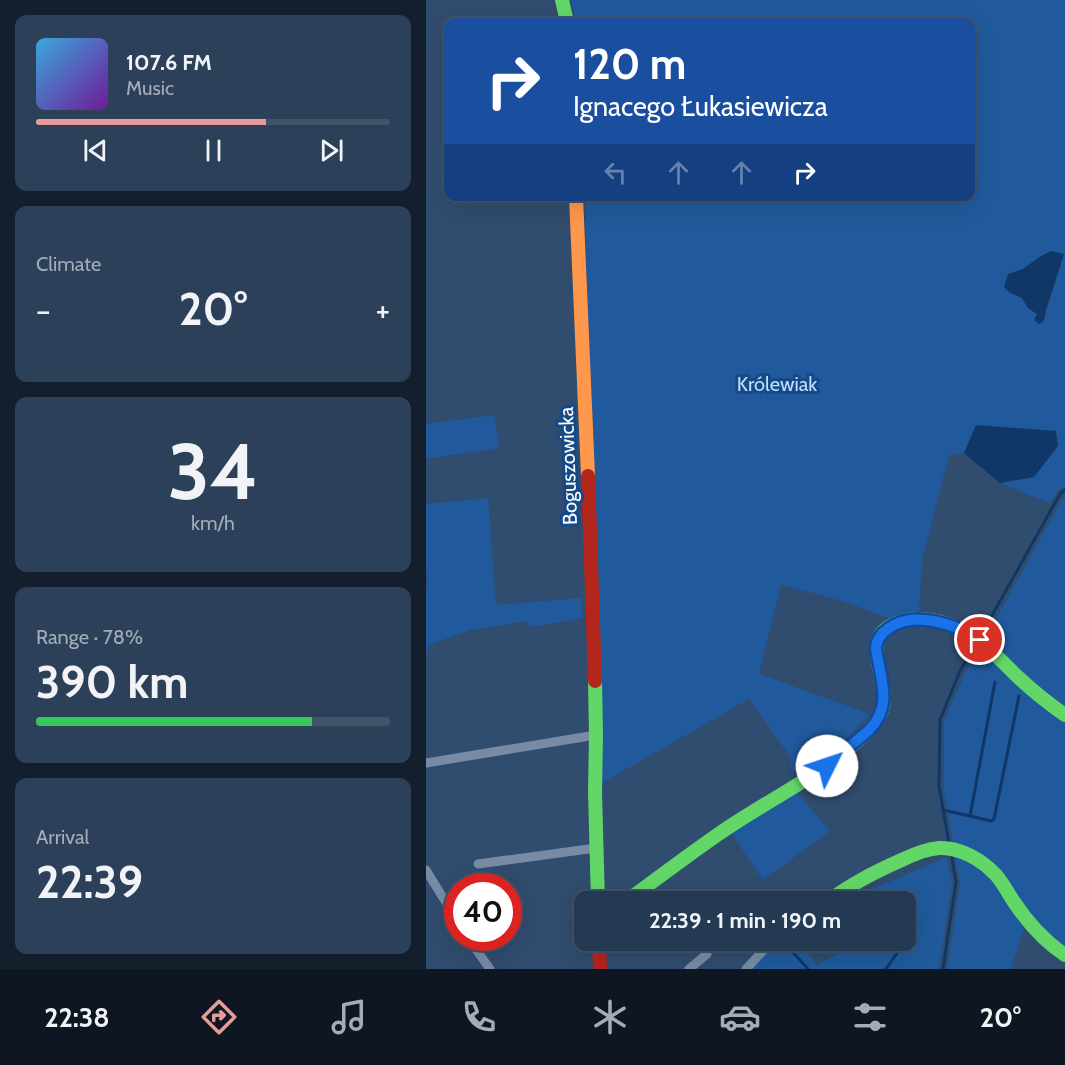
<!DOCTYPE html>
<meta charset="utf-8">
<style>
body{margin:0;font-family:Cabin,sans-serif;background:#2c4059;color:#f1f3f6;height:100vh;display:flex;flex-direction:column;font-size:22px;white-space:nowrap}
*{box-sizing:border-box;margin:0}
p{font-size:20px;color:#a3acb8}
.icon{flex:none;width:33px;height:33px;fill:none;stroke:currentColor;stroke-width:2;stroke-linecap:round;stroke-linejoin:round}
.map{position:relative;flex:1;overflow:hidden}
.details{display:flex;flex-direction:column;gap:15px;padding:15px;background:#141f2d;width:426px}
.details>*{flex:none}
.guide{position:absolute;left:18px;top:18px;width:531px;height:183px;border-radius:12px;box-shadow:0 6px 24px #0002,0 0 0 2px #415369;background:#1a4fa0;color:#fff;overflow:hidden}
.speed{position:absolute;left:18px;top:873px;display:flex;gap:12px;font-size:30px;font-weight:700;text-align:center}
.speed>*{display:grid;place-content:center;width:78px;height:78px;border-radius:50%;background:#243952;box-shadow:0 6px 24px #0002,0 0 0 2px #415369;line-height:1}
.speed .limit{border:9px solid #d22;background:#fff;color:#111}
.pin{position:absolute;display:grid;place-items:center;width:51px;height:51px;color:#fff;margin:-26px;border:3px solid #fff;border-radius:50%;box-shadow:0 2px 6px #0007}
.me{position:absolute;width:66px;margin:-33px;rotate:49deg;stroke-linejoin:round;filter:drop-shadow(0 0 4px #0008)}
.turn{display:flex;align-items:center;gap:21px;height:126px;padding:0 30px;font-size:27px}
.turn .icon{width:78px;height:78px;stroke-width:2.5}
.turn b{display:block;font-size:42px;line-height:51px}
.lanes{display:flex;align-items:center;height:57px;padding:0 30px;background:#0003;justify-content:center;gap:30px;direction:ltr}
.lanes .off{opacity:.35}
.big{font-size:45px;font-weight:700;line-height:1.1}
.details .tile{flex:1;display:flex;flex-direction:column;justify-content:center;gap:9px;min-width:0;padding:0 21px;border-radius:12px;background:#2c4059}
.details .dial{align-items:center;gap:0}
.dial b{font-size:78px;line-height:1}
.song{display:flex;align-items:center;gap:18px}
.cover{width:72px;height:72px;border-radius:9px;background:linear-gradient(135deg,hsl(200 70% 55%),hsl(280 70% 35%))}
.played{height:6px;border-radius:3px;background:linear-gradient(90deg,#e69b98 65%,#415369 65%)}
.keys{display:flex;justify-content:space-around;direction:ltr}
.heat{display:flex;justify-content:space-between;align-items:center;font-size:33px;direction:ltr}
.charge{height:9px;border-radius:4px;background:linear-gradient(90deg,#34c759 78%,#415369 0)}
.trip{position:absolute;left:148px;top:891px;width:342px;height:60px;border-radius:12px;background:#243952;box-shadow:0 6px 24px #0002,0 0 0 2px #415369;font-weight:700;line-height:60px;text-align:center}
.tabs{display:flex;height:96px;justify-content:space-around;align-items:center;background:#0e1721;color:#a3acb8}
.tabs .icon{width:42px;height:42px}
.tabs .current{color:#e69b98}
.tabs b{font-size:27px;color:#f1f3f6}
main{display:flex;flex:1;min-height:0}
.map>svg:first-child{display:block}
.green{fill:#205a9c;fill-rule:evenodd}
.water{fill:#103767}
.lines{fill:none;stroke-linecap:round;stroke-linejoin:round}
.stream{stroke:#103767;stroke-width:3}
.street{stroke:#778ca4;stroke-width:9}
.fast{stroke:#63d668;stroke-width:14}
.slow{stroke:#ff974d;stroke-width:14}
.jam{stroke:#b3261e;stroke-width:14}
.route-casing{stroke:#114b97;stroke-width:15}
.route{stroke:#1a73e8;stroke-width:10}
.labels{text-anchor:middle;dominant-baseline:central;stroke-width:6;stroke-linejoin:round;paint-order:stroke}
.park-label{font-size:20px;fill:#c2ddfb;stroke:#154a89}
.street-label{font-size:20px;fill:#fff;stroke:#154a89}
</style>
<main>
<section class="details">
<div class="tile">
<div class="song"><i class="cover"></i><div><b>107.6 FM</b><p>Music</p></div></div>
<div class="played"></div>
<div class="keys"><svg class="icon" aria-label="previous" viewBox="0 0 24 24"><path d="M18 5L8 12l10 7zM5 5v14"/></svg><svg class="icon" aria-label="pause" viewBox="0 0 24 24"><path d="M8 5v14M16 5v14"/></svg><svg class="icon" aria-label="next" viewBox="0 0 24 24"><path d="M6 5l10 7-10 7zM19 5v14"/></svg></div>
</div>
<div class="tile"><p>Climate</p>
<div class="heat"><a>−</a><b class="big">20°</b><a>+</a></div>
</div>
<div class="tile dial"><b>34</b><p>km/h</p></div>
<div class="tile"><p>Range · 78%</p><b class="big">390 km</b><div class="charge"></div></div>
<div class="tile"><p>Arrival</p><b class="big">22:39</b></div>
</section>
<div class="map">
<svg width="639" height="969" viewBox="0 0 639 969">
<rect width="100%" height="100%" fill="#304c6e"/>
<g class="green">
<path d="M145 0H639V486L632 491 624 503 574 483 608 477 550 425 538 453 523 455 496 561 493 613 471 621 461 618 433 607 402 597 355 585 333 674 444 714 403 756 366 773 363 755 323 699 176 783 172 548 163 376 159 197 544 196V22H150ZM638 254 620 310 618 321 611 314 602 308 582 274 597 269 615 256Z"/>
<polygon points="68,415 73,448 0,459 0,424"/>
<polygon points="62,498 70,605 155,598 157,618 104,627 101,621 45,630 2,645 2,653 0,653 0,585 2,584 0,570 0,504"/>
<path d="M639 498V709C609 688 585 662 561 635L636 500Z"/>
<polygon points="555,647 618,709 639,721 639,949 606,920 575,873 527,843 518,791 518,721 540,671"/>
<polygon points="371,793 404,831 337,880 303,830"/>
<polygon points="528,853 556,868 571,883 599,926 585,969 521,969 534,883"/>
<polygon points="521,857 526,883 513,969 324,969 355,941 374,941 391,965 436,941 480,940 480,902 438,901 435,894"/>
</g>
<g class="water">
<polygon points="625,251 638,254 620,310 618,321 613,324 608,320 611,314 602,308 596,298 584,293 578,287 582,274 597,269 615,256"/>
<polygon points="550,425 630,431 632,446 608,477 574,483 538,453"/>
</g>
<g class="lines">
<g class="stream">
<polyline points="555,635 634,494 639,490"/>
<polyline points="517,810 544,816 569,682"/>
<polyline points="544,816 565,821 568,819 593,696"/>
<polyline points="523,843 513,786 514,720 534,671 550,644"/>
<polyline points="460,893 468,902"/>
<polyline points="480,913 491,924 480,940"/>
<polyline points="352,943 363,948 382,969"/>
<polyline points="460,969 480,940"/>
<polyline points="517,969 530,882 525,852"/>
</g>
<g class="street">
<polyline points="0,763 170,735"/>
<polyline points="52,864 170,848"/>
<polyline points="0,870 32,922"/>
<polyline points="42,938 64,969"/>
<polyline points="263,969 281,954"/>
<polyline points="320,969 347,940"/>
</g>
<g class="fast">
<polyline points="136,0 141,22"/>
<polyline points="169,681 170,735 169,792 172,902"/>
<path d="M199 902C231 879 262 855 294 833 343 799 397 775 440 733 447 725 455 717 457 707 463 673 427 631 481 620 505 616 535 626 554 641 568 652 580 666 593 678 608 692 623 704 639 715"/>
<path d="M401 902C425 884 450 871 478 859 489 854 500 849 513 848 534 847 556 860 570 875 577 883 582 893 588 902 602 923 618 941 639 955"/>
</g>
<polyline class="slow" points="150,196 162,476"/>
<g class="jam">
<polyline points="162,476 169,681"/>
<polyline points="173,940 174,969"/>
</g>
</g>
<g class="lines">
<defs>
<path id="route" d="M401 766 443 730C463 710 458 690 453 665 452 659 450 652 450 647 451 639 457 632 463 628 488 610 530 624 554 640"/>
</defs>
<use href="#route" class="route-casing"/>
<use href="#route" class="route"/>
</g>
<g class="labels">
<g class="park-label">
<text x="351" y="384">Królewiak</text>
</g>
<g class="street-label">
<text transform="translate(142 466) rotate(-92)">Boguszowicka</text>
</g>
</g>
</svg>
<div class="speed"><div class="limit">40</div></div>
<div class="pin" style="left:554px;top:640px;background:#d93025"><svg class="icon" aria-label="arrive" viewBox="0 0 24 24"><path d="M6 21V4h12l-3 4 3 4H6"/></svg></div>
<svg class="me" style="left:401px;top:766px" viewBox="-20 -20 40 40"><circle r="19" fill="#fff"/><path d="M0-13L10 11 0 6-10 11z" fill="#1a73e8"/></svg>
<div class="trip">22:39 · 1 min · 190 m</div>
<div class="guide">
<div class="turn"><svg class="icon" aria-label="right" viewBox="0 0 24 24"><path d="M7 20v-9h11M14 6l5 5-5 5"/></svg><div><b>120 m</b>Ignacego Łukasiewicza</div></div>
<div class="lanes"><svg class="icon off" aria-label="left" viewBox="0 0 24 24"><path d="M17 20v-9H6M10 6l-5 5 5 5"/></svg><svg class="icon off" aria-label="ahead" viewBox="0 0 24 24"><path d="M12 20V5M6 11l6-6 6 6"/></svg><svg class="icon off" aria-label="ahead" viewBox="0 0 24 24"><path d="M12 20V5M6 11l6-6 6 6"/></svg><svg class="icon" aria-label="right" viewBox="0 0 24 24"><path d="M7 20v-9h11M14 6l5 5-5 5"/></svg></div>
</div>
</div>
</main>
<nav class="tabs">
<b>22:38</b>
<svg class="icon current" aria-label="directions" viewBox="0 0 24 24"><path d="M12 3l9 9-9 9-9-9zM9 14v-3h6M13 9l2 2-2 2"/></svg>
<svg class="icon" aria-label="music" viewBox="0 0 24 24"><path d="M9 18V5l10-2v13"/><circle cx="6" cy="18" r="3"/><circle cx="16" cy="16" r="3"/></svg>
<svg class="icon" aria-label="phone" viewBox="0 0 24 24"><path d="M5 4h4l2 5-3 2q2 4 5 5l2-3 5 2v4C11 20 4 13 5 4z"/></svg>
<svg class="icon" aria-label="climate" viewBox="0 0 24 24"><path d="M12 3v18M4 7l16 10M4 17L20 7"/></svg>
<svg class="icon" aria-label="car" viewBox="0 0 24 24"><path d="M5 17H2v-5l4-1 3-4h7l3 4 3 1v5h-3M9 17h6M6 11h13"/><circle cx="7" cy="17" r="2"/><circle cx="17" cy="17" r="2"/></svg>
<svg class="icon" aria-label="filters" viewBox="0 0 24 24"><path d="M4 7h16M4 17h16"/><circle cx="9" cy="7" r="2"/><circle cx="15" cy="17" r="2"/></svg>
<b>20°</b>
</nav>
